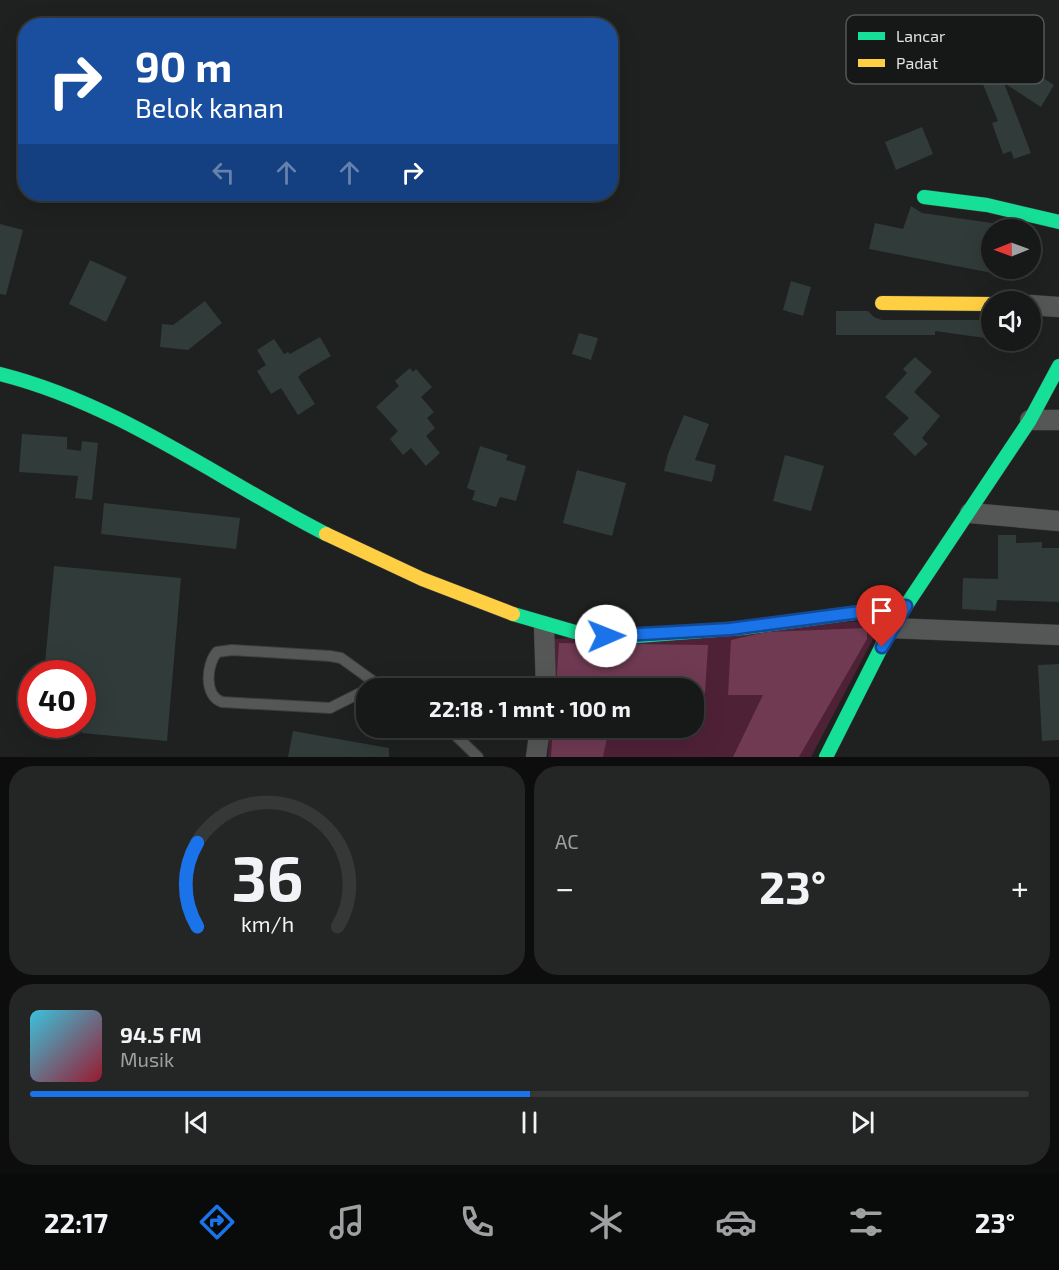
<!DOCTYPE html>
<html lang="id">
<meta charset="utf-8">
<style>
body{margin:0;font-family:"Exo 2",sans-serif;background:#242525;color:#f1f3f6;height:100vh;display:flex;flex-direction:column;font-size:22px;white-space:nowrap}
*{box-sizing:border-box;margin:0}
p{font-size:20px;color:#9ea0a2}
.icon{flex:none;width:33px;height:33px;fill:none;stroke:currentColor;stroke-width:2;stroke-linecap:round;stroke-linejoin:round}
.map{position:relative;height:757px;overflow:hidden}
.drawer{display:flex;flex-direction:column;gap:9px;padding:9px;background:#0d0d0d;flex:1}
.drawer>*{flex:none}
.top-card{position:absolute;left:18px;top:18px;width:600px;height:183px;border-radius:24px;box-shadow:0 6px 24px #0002,0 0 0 2px #363737;background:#1a4fa0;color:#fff;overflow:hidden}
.needle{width:39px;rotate:269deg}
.buttons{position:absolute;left:981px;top:219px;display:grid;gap:12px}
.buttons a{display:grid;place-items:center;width:60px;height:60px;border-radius:50%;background:#171818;box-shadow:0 6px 24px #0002,0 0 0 2px #363737;font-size:30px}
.speed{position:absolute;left:18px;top:660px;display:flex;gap:12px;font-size:30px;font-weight:700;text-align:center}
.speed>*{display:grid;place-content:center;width:78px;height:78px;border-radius:50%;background:#171818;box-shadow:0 6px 24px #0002,0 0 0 2px #363737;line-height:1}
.speed .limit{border:9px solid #d22;background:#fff;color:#111}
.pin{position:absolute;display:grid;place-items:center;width:51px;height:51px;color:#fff;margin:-62px -26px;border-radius:50% 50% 50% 0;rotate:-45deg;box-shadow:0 0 6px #0007}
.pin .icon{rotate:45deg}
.me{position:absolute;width:66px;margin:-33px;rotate:89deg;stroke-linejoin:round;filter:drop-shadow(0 0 4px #0008)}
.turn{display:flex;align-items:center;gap:21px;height:126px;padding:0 18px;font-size:27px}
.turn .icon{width:78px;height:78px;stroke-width:2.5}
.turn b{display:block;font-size:42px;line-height:51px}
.lanes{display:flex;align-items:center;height:57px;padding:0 18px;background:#0003;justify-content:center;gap:30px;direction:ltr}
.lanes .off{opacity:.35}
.big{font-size:45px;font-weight:700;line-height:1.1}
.drawer .widget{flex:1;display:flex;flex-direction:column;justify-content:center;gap:9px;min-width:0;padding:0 21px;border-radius:24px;background:#242525}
.drawer .dial{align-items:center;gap:0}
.dial svg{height:156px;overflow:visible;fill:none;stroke:#363737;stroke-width:7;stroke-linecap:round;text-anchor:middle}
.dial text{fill:#f1f3f6;stroke:none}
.song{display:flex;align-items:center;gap:18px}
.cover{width:72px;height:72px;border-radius:9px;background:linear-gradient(135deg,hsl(190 70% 55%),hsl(350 70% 35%))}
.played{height:6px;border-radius:3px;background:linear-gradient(90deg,#1a73e8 50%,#363737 50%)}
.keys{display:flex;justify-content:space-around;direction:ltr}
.heat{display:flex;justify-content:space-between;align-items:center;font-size:33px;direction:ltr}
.drawer .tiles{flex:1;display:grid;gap:9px;grid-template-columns:1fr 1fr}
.widget:last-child{grid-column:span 2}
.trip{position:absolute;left:356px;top:678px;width:348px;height:60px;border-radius:24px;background:#171818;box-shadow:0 6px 24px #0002,0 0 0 2px #363737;font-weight:700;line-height:60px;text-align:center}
.menu{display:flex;height:96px;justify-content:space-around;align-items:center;background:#090a0a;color:#9ea0a2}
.menu .icon{width:42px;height:42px}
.menu .active{color:#1a73e8}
.menu b{font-size:27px;color:#f1f3f6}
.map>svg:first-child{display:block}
.green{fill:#4f2137}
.forest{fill:#6f3a52}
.building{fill:#303b3a}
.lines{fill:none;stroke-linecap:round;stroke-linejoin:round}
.lane-casing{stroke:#3c3d3d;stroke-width:12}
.street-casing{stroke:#3c3d3d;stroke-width:21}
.fast-casing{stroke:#3c3d3d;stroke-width:15}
.slow-casing{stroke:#3c3d3d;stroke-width:15}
.lane{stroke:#555757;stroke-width:10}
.street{stroke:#555757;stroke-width:20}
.fast{stroke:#16e098;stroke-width:14}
.slow{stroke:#ffcf43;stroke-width:14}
.route-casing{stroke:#114b97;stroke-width:15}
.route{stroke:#1a73e8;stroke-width:10}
.key{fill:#151817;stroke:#525554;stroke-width:1.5}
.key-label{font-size:16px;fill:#e0e2e2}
</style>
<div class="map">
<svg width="1059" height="757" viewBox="0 0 1059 757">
<rect width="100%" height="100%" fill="#1f2020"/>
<polygon class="green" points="883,620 811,757 548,757 550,728 693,728 693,688 552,688 555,639"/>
<g class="forest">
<polygon points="867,628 867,639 799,757 733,757 763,695 728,695 731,640 766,632"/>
<polygon points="559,643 708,645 705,693 693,693 693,688 556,688"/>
<polygon points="553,728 609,728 603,757 551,757"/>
</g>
<g class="building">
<polygon points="1023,65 1054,85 1041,107 1004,83 1031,153 1014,159 1011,151 1003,154 992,123 998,121 982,82"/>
<polygon points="922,127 933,154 896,170 885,142"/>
<polygon points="911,206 922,213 992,223 992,273 869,249 875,223 903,229"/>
<polygon points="0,224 23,230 6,295 0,294"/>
<polygon points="90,260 127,277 106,322 69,304"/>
<polygon points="791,281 811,287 803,316 783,310"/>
<polygon points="205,301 222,323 188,350 160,347 162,324 173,325"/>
<polygon points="836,311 868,311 874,317 882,320 992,320 992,339 935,331 935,335 836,335"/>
<polygon points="579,333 598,338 591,360 572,354"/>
<polygon points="320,337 331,356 302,373 298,377 315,404 298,415 281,388 271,394 257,371 266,365 257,350 274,339 284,354 288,352 290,354"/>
<polygon points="915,357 932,372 914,392 940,416 922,438 928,444 915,456 893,434 909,418 885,397 907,373 903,369"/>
<polygon points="410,368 413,372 416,369 432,387 421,397 434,412 427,418 435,428 426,436 440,453 426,466 411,448 403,455 390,439 398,431 376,407 399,386 395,381"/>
<polygon points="684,415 709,424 695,460 716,465 712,482 664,471 668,454"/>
<polygon points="22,434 67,437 67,449 81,451 82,441 98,443 92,500 75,498 78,476 19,472"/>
<polygon points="480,446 508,455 506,460 526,466 516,501 500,497 496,507 472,500 475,491 467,488"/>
<polygon points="785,455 824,466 811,511 773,501"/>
<polygon points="577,470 626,483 612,536 563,523"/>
<polygon points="104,503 240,518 236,549 101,534"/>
<polygon points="998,535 1016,535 1016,543 1042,542 1042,548 1059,548 1059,602 997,600 996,611 962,609 963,578 998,579"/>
<polygon points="54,566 181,578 167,741 82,733 82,674 44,674"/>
<polygon points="1059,664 1059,740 1042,741 1038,665"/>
<polygon points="293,731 389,748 389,757 288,757"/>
</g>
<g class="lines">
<defs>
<g id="lane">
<path d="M366 690 330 708 222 702C204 696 206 665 217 652L232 650 330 656 341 658 377 684 369 688"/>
<polyline points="448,728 478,757"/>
</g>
<g id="street">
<polyline points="1030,305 1059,307"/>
<polyline points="1030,420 1059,420"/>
<polyline points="970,513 1059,521"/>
<polyline points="544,626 546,688"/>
<polyline points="891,628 1059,635"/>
<polyline points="536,757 540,728"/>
</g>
<g id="fast">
<polyline points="924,197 987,205 1059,222"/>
<path d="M0 374C119 404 218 479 326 534"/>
<polyline points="513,614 575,632 637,636 743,628 906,606"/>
<polyline points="826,757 891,628 1030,420 1059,366"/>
</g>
<g id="slow">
<polyline points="882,303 992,304"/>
<polyline points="326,534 422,579 513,614"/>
</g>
</defs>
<use href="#lane" class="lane-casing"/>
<use href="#street" class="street-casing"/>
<use href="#fast" class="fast-casing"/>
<use href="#slow" class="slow-casing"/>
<use href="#lane" class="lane"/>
<use href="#street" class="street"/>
<use href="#fast" class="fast"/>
<use href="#slow" class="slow"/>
</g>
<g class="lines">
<defs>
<polyline id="route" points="606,636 730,629 906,606 882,647"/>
</defs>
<use href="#route" class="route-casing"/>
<use href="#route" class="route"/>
</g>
<rect x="846" y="15" width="198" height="69" rx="9" class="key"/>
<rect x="858" y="32" width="27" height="8" fill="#16e098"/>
<rect x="858" y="59" width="27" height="8" fill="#ffcf43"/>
<g class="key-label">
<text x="896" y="42">Lancar</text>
<text x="896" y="69">Padat</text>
</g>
</svg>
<div class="buttons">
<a><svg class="needle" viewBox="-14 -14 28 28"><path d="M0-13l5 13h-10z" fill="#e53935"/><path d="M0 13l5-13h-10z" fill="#9ea0a2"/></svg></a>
<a><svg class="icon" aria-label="sound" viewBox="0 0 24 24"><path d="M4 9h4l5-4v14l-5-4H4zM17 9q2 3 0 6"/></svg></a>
</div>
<div class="speed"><div class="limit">40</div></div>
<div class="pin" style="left:882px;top:647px;background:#d93025"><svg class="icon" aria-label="arrive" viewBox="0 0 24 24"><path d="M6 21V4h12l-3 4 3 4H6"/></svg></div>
<svg class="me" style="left:606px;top:636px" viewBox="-20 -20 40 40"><circle r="19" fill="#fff"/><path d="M0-13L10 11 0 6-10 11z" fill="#1a73e8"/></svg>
<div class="trip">22:18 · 1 mnt · 100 m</div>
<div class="top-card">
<div class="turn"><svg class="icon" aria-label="right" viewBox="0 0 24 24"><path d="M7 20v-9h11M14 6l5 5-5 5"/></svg><div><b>90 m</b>Belok kanan</div></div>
<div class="lanes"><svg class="icon off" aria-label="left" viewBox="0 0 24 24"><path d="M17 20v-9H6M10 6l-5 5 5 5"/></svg><svg class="icon off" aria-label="ahead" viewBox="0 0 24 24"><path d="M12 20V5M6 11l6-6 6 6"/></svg><svg class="icon off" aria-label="ahead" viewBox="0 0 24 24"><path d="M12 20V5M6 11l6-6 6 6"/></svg><svg class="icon" aria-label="right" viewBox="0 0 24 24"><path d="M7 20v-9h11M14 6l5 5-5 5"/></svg></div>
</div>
</div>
<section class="drawer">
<div class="tiles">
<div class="widget dial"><svg viewBox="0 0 100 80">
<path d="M14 69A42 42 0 1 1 86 69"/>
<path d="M14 69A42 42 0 0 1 14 26" stroke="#1a73e8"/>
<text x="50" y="56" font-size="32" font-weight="700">36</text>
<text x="50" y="72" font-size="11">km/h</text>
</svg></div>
<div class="widget"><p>AC</p>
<div class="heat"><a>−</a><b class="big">23°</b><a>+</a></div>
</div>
<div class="widget">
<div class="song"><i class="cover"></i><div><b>94.5 FM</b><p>Musik</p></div></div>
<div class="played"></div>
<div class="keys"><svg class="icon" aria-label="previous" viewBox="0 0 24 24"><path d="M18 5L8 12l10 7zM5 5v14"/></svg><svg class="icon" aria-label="pause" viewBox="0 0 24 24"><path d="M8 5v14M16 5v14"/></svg><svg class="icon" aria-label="next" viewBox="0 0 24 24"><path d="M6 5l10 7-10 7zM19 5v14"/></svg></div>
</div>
</div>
</section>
<nav class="menu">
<b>22:17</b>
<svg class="icon active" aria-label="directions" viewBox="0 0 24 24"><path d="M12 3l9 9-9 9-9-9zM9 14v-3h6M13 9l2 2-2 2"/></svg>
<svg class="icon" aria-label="music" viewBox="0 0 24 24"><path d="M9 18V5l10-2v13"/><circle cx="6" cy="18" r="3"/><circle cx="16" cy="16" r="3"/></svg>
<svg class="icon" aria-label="phone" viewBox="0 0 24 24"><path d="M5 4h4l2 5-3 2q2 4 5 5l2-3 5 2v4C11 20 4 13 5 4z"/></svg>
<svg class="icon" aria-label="climate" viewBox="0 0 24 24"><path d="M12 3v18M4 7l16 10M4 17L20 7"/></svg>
<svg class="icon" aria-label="car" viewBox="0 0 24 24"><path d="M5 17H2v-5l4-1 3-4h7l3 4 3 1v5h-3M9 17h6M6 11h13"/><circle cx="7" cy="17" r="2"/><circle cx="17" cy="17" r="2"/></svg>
<svg class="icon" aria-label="filters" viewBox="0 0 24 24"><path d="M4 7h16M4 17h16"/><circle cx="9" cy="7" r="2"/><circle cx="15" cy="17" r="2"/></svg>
<b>23°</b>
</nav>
